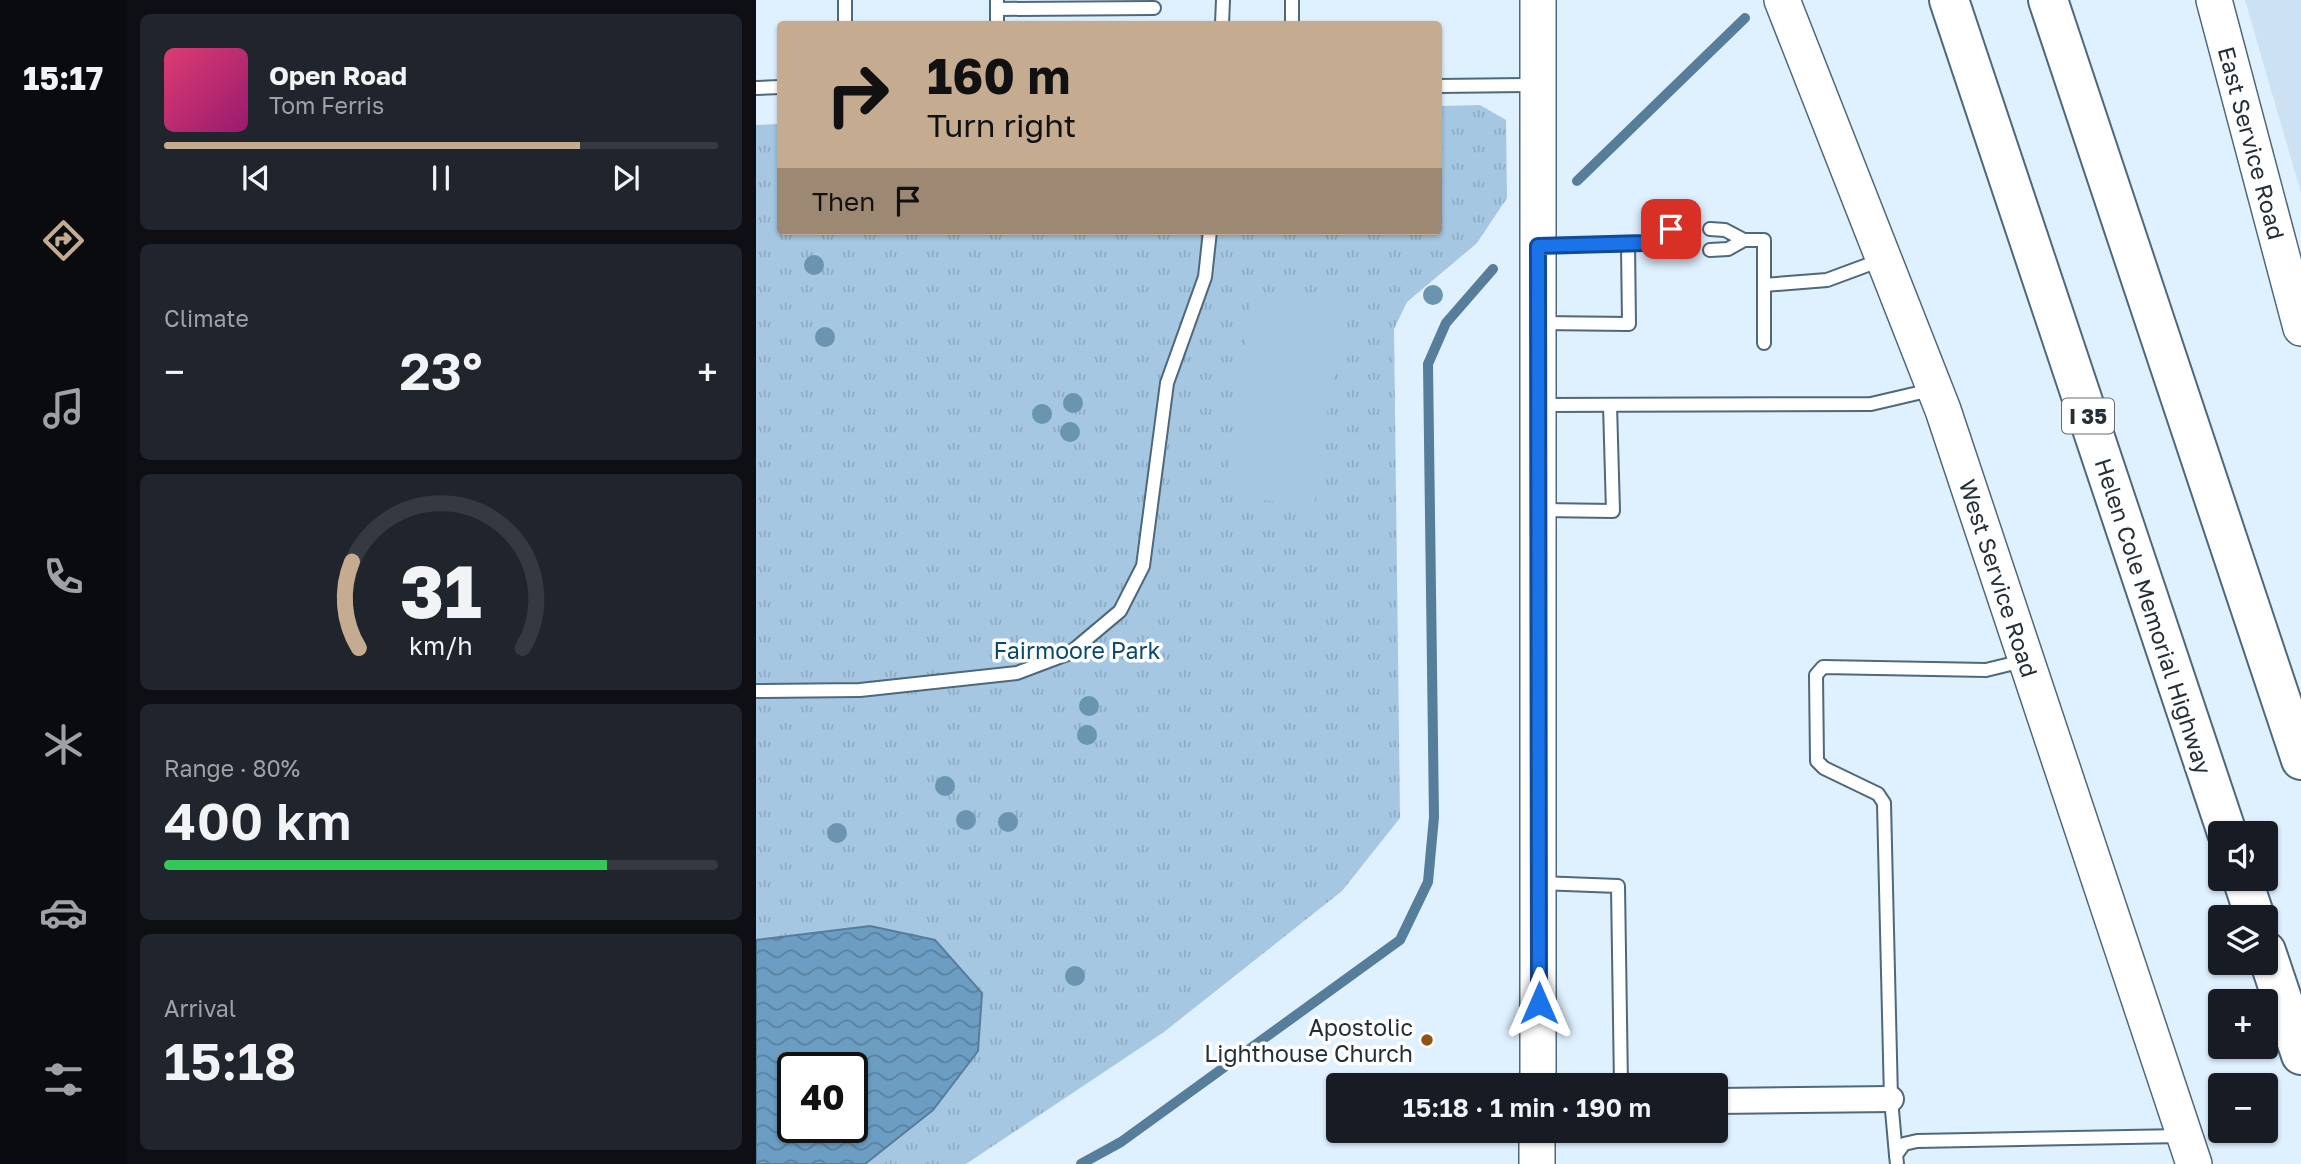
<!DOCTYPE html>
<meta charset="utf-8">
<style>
body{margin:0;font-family:"Golos Text",sans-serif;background:#20242c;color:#f1f3f6;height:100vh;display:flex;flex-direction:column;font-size:26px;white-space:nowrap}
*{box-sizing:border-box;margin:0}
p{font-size:23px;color:#9ea1a6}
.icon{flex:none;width:38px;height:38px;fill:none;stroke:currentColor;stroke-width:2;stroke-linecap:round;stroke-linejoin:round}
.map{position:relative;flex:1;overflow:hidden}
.sheet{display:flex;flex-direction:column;gap:14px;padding:14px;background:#0d0f14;width:630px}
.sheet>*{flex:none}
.banner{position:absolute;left:21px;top:21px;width:665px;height:214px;border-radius:7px;box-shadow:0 2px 5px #0004;background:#c5ab90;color:#111;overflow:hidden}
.buttons{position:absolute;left:1452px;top:821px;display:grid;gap:14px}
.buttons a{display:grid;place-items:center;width:70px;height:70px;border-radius:7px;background:#171b24;box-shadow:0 2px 5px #0004;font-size:35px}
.speed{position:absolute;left:21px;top:1052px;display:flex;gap:14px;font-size:35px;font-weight:700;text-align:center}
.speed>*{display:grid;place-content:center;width:91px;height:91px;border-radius:50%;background:#171b24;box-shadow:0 2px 5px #0004;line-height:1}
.speed .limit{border:4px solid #111;border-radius:10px;background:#fff;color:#111}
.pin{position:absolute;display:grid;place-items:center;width:60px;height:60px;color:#fff;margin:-30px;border-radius:14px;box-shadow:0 4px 10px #0006}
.me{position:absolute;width:77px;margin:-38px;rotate:0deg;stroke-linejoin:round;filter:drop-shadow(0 0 5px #0008)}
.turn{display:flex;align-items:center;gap:24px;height:147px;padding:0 35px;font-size:32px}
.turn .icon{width:91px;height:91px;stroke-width:2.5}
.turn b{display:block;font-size:49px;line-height:60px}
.then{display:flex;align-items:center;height:66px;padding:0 35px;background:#0003;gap:14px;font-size:26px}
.big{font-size:52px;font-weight:600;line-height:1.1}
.sheet .card{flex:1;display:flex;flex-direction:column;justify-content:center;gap:10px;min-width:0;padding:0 24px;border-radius:10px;background:#20242c}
.sheet .dial{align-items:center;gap:0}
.dial svg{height:182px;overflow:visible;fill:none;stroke:#363941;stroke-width:7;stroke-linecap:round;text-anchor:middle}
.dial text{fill:#f1f3f6;stroke:none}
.song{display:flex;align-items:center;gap:21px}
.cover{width:84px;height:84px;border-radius:10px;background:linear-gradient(135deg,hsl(340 70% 55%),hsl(320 70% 35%))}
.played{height:7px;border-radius:4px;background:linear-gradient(90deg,#c5ab90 75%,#363941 75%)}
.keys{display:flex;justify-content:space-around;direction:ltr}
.heat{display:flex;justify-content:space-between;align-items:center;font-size:38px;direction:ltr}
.charge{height:10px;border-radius:5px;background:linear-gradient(90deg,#34c759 80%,#363941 0)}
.trip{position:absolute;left:570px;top:1073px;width:402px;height:70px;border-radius:7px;background:#171b24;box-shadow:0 2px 5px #0004;font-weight:600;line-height:70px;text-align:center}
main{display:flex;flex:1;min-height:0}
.tab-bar{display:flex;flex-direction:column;width:126px;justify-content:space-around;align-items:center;background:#090b0e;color:#9ea1a6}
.tab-bar .icon{width:49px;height:49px}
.tab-bar .active{color:#c5ab90}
.tab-bar b{font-size:32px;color:#f1f3f6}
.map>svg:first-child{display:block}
.built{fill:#cce1f1}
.grass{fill:url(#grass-tufts);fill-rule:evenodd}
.garden{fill:#a5c7e2}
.water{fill:url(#water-waves);stroke:#567d9a;stroke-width:2;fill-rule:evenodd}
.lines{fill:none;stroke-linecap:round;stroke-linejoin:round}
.stream{stroke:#567d9a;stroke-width:10}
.lane-casing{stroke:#4e687c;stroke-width:16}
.street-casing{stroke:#4e687c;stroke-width:28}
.secondary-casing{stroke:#4e687c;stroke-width:38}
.highway-casing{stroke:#4e687c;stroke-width:42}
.lane{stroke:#fff;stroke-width:12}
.street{stroke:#fff;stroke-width:24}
.secondary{stroke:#fff;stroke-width:35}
.highway{stroke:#fff;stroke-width:38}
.tree{fill:#6a94b0}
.route-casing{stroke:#114b97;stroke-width:18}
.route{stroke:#1a73e8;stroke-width:12}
.poi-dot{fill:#8f5413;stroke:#fff;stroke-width:2.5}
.labels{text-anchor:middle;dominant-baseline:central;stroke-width:7;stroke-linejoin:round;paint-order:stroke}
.shield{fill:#fff;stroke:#666d74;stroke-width:2}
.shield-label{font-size:21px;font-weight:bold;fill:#242f38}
.street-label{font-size:23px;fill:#242f38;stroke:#fff}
.park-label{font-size:23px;fill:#0a496f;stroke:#fff}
.poi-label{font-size:23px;fill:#242f38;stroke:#fff;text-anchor:end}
</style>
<main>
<nav class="tab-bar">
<b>15:17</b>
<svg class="icon active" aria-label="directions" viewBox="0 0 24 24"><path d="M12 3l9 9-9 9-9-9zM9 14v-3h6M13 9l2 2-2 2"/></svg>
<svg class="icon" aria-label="music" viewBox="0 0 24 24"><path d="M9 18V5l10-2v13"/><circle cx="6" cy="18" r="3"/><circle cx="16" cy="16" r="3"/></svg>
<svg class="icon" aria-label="phone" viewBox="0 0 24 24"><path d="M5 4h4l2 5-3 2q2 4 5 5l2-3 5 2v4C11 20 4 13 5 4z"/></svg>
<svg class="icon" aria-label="climate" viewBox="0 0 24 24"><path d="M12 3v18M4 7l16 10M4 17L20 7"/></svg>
<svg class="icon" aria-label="car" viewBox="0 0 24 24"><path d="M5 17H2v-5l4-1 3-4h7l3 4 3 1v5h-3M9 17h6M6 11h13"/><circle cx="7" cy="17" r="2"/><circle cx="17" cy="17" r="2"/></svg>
<svg class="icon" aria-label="filters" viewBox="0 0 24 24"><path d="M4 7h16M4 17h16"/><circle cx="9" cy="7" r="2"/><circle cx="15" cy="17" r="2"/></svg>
</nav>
<section class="sheet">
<div class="card">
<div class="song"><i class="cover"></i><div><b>Open Road</b><p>Tom Ferris</p></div></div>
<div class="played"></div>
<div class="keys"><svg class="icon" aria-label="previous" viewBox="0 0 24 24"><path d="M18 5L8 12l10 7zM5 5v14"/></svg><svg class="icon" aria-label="pause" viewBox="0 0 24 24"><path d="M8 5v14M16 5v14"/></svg><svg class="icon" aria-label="next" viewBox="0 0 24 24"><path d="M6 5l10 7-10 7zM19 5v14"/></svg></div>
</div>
<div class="card"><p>Climate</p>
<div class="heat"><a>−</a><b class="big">23°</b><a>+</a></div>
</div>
<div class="card dial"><svg viewBox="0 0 100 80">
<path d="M14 69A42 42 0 1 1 86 69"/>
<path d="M14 69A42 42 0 0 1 11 31" stroke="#c5ab90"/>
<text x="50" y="56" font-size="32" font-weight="700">31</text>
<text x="50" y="72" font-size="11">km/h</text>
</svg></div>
<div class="card"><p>Range · 80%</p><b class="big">400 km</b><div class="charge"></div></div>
<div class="card"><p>Arrival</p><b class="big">15:18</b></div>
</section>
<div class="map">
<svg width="1545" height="1164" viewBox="0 0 1545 1164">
<defs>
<pattern id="grass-tufts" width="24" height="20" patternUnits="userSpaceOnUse" patternTransform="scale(1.75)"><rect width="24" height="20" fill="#a5c7e2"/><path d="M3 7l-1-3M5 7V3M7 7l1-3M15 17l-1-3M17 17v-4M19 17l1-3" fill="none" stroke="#8eabc3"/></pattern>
<pattern id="water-waves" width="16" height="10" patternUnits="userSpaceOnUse" patternTransform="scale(1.75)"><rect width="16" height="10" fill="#6c9ec4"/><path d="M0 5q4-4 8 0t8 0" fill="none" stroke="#5981a0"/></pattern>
</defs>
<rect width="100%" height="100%" fill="#dff0ff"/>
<polygon class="built" points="1489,0 1545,0 1545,193"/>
<path class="grass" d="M724 105 750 120 751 198 721 243 651 302 638 329 644 818 586 891 408 1032 210 1164H0V125L24 124V231H682L683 106ZM37 1068H96V1127H37Z"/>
<polygon class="garden" points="496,291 587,304 558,507 469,495"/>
<path class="water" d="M114 926 179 940 226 993 222 1051 177 1110 109 1164H0V940ZM37 1068H96V1127H37Z"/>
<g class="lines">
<g class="stream">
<polyline points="821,181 989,18"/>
<polyline points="325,1164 365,1142 644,940 672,882 678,817 672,364 690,323 737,269"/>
</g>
<defs>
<g id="lane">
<polyline points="241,9 398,8"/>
<polyline points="89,24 89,0"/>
<polyline points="241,24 241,0"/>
<polyline points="466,24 467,0"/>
<polyline points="536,24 536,0"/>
<polyline points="682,86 779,85"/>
<polyline points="0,88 24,87"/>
<polyline points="954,229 969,230 988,240 972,249 954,250"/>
<polyline points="988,240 1008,240 1008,285 1071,280 1125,260"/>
<polyline points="889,243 915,250"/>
<polyline points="872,244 889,243 905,230 915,229"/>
<polyline points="783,246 872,244 873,324 784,323"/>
<polyline points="1008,343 1008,285"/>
<polyline points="786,405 1115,404 1175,390"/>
<polyline points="785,510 857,511 854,405"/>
<polyline points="0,691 104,690 261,673 314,653 364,611 387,566 411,383 449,277 454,231"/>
<polyline points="783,883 862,886 865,1085"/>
<polyline points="1140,1155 1135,1099 1128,803 1122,794 1068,768 1061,761 1060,675 1067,667 1230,670 1267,661"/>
<polyline points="1141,1164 1140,1155 1148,1144 1161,1141 1426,1136"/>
</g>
<polyline id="street" points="961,1101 1135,1099"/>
<g id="secondary">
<polyline points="1026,0 1187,410 1438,1164"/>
<polyline points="1458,0 1545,328"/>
<polyline points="782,1085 782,0"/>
<polyline points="781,1164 781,1130"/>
</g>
<g id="highway">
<polyline points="1193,0 1471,833"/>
<polyline points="1292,0 1545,760"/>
<polyline points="1486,878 1499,917"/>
<polyline points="1510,951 1545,1055"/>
</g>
</defs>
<use href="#lane" class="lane-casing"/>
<use href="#street" class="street-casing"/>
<use href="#secondary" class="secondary-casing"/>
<use href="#highway" class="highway-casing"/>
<use href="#lane" class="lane"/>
<use href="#street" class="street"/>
<use href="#secondary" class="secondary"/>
<use href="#highway" class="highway"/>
</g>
<g class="tree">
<circle cx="58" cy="265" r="10"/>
<circle cx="677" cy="295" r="10"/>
<circle cx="69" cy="337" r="10"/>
<circle cx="317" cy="403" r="10"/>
<circle cx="286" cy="414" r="10"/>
<circle cx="314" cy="432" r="10"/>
<circle cx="333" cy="706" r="10"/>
<circle cx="331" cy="735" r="10"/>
<circle cx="189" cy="786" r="10"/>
<circle cx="210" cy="820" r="10"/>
<circle cx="252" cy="822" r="10"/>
<circle cx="81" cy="833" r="10"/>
<circle cx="319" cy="976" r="10"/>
</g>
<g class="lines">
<defs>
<polyline id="route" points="783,1003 782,246 889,243 905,230 915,229"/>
</defs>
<use href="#route" class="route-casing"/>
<use href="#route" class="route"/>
</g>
<circle class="poi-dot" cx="671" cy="1040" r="7"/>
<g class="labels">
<rect class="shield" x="1306" y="398.5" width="52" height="35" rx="5"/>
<g class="shield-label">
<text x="1332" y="416">I 35</text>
</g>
<g class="street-label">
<text transform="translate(1496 143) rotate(75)">East Service Road</text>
<text transform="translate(1243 578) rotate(72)">West Service Road</text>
<text transform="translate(1398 616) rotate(72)">Helen Cole Memorial Highway</text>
</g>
<g class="park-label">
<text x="321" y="650">Fairmoore Park</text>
</g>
<g class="poi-label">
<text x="657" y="1027">Apostolic<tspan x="657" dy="26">Lighthouse Church</tspan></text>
</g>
</g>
</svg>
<div class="buttons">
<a><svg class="icon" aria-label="sound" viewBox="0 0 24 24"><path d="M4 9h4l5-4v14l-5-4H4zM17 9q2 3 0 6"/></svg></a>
<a><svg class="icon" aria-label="layers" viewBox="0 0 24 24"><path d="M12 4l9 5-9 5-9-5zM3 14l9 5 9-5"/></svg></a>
<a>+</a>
<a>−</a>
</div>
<div class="speed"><div class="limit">40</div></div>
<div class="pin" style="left:915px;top:229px;background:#d93025"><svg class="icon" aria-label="arrive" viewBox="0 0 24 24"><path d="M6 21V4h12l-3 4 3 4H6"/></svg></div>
<svg class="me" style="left:783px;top:1003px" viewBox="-20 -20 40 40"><path d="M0-17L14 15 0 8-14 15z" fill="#1a73e8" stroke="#fff" stroke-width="4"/></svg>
<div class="trip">15:18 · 1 min · 190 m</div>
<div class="banner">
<div class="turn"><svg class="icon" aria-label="right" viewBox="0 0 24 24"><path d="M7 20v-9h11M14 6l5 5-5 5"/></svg><div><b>160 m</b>Turn right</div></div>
<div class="then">Then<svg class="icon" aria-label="arrive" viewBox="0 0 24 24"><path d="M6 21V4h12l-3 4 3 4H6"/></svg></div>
</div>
</div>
</main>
